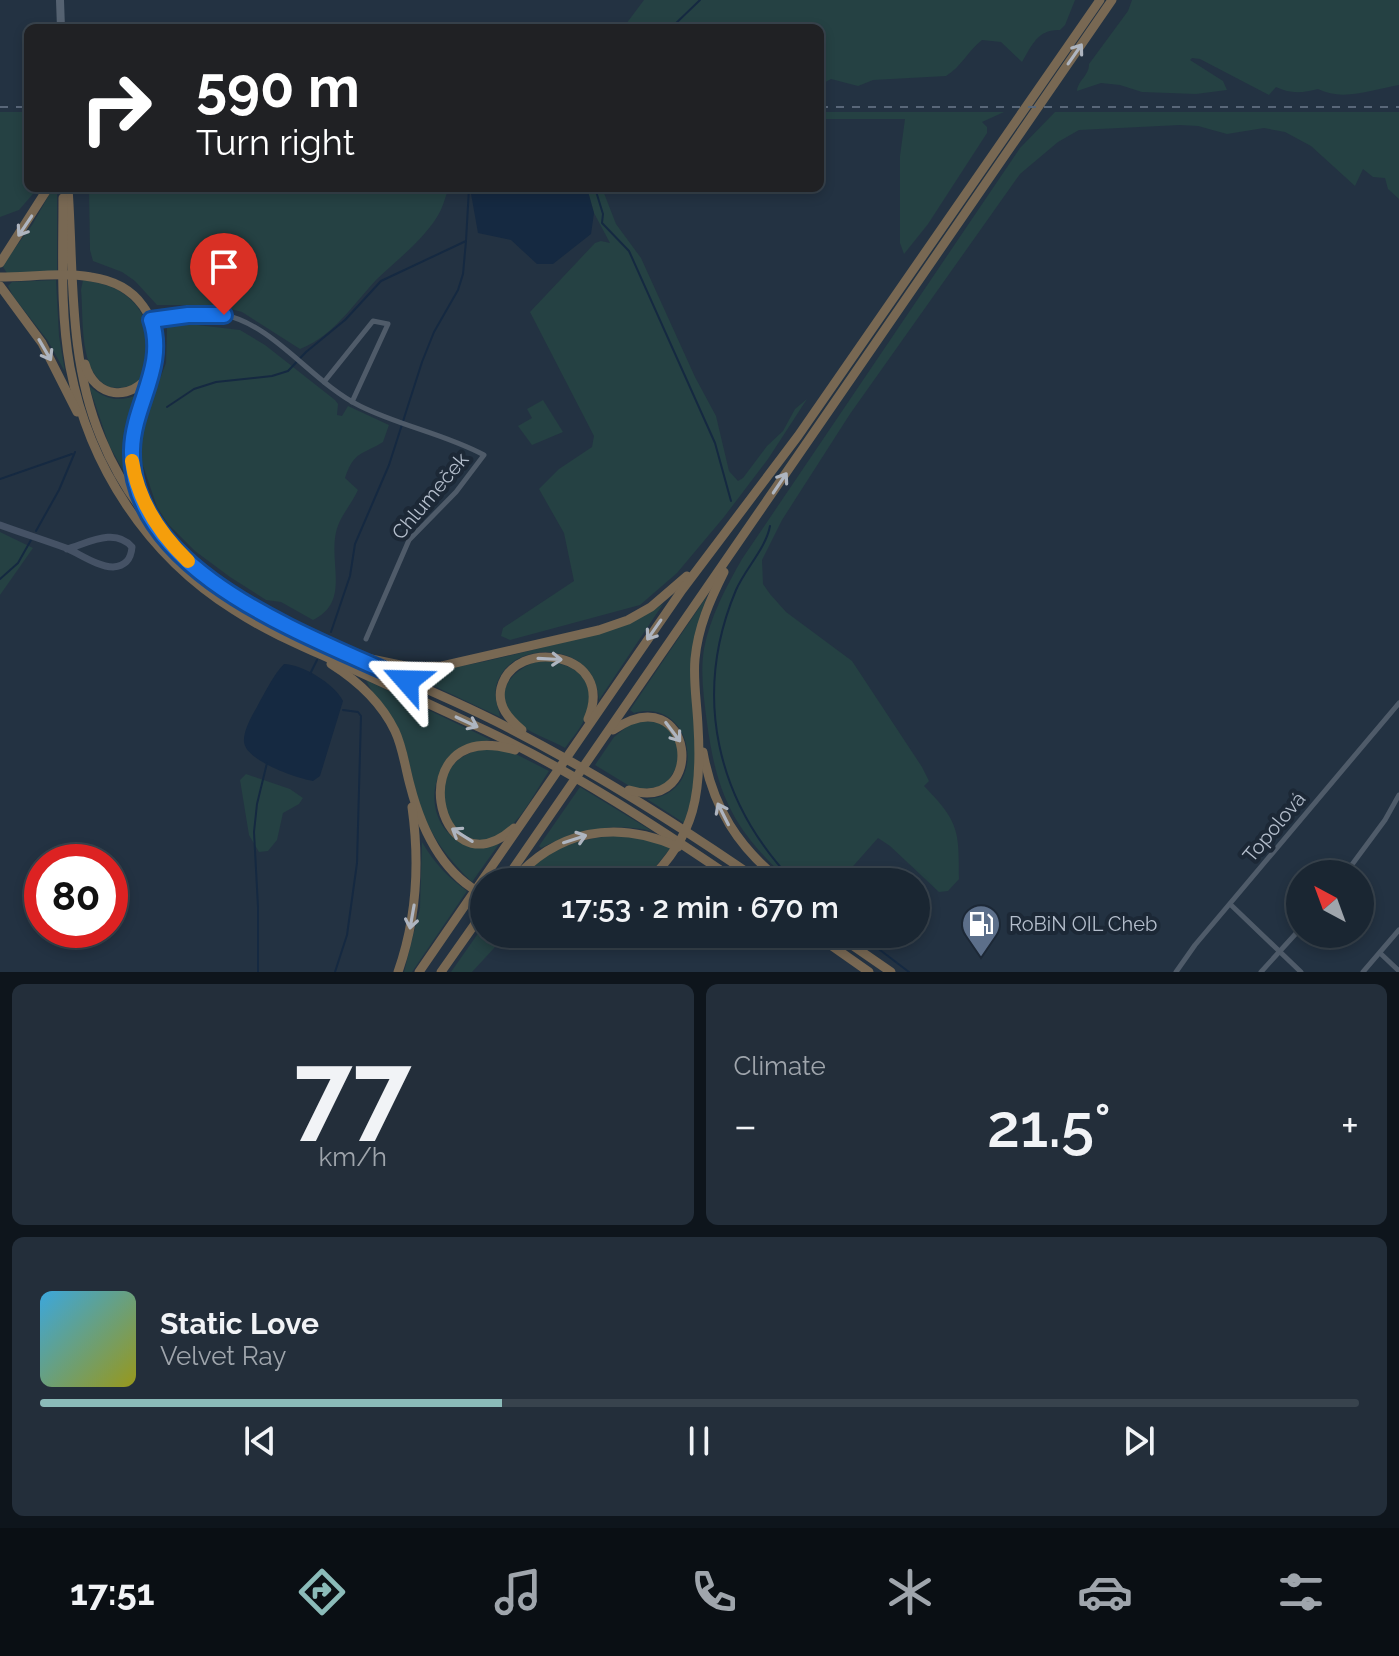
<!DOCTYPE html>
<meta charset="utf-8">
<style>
body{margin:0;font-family:Raleway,sans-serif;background:#232e3a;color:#f1f3f6;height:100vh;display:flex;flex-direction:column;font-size:30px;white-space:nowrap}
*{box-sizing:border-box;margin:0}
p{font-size:26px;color:#9fa5ac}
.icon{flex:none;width:44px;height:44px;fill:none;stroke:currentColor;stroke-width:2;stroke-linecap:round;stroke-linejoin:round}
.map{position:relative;height:972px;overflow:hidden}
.sheet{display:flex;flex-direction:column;gap:12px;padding:12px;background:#0e151c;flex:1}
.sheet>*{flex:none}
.hud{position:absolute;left:24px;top:24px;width:800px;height:168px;border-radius:12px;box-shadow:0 4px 12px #0003,0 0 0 2px #38434d;background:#202124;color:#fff;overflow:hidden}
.needle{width:52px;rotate:319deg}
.buttons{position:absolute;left:1286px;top:860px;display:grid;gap:16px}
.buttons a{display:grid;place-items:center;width:88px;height:88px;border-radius:50%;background:#1a2632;box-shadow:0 4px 12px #0003,0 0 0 2px #38434d;font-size:40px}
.speed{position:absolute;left:24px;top:844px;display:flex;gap:16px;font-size:40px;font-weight:700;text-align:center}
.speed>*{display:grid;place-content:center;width:104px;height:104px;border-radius:50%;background:#1a2632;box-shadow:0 4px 12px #0003,0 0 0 2px #38434d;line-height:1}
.speed .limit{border:12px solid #d22;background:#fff;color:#111}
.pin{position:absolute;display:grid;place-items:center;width:68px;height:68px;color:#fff;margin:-82px -34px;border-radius:50% 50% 50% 0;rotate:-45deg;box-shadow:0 0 8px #0007}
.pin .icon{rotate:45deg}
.me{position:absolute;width:88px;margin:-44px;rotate:295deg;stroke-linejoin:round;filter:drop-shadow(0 0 6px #0008)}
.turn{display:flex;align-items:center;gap:28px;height:168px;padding:0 40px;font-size:36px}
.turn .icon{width:104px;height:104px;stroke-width:2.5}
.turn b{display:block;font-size:56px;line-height:68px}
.big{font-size:60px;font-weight:600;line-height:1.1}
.sheet .tile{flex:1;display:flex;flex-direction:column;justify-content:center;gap:12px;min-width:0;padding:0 28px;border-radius:12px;background:#232e3a}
.sheet .dial{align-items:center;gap:0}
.dial b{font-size:104px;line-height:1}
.song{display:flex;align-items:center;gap:24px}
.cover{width:96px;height:96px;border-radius:12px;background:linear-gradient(135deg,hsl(200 70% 55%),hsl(60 70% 35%))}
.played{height:8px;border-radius:4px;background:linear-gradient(90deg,#8bbbb9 35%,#38434d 35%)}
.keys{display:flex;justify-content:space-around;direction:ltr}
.heat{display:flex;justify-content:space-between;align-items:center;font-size:44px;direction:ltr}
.sheet .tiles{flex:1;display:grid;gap:12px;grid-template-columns:1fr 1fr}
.tile:last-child{grid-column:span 2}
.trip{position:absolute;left:470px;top:868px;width:460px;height:80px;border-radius:40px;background:#1a2632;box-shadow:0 4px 12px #0003,0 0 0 2px #38434d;font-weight:600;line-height:80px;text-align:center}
.tab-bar{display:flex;height:128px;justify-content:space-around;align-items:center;background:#0a0f14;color:#9fa5ac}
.tab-bar .icon{width:56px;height:56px}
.tab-bar .active{color:#8bbbb9}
.tab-bar b{font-size:36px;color:#f1f3f6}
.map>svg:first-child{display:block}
.green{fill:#254143}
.water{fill:#152941}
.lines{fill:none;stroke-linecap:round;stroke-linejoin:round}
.stream{stroke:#152941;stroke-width:2}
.street{stroke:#4f5b69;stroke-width:5}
.secondary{stroke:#455265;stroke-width:7}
.primary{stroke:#556271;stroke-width:8}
.highway{stroke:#786853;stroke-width:9}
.rail{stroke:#596779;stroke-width:2;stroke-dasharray:8 8;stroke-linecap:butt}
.oneway{stroke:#aeb5c0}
.route-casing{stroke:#114b97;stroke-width:20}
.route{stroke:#1a73e8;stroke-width:14}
.slow{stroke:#f59e0b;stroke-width:14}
.labels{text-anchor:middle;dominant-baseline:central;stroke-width:8;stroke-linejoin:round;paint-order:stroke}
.street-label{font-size:20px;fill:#b4becc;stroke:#1c2836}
.poi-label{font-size:20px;fill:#b4becc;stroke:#1c2836;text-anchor:start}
</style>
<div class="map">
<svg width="1399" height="972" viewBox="0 0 1399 972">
<rect width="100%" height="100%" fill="#233242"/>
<g class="green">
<path d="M644 0H1075L1065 25 1060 30C1038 29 1032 45 1022 62L1001 42 982 40C968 51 961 67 946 76L873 80 858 86 831 79 820 85V28H623Z"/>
<path d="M1132 0H1399V85C1374 89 1343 102 1318 89 1303 93 1290 94 1276 87L1269 95 1200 59 1192 58 1190 60 1223 81 1227 90 1196 94 1142 92 1120 85 1101 83 1077 91C1078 80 1089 76 1089 64L1128 11Z"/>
<polygon points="0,112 28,112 28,188 38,188 19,210 0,217"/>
<polygon points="820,112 1004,112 982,122 987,127 987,133 928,224 904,254 900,243 900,156 905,119 820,119"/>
<path d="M1055 112H1399V199L1388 189 1385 178 1373 177 1363 169 1355 186 1311 146 1285 132 1264 128 1227 134 1198 126 1180 125 1079 130 1058 142 1020 174 850 414 782 520 762 560 763 584 770 594 786 612 852 661 922 767 929 781 924 786C959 822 959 830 959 879L948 891 939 892 890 846 878 838 839 882H791C735 832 717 797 707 723 704 699 700 673 704 649 710 617 726 587 742 559L1020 148Z"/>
<polygon points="53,188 57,188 57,272 7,273 3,267 4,263 32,225"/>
<path d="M89 188H449C445 197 443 208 437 217 422 241 398 259 377 279 353 304 334 336 300 349L242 312 215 305H157L135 281 122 272 93 261 90 250Z"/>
<polygon points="587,188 602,188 616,224 641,258 695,377 716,416 729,471 738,481 743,478 767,446 783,431 795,409 807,399 768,459 724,517 677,573 640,605 510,640 501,636 503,628 574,581 564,533 539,489 559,469 592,447 594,436 530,312 595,243 601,241 610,243 594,213"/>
<polygon points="56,280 59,336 65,372 48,341 13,296 8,286 12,282"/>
<path d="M83 280C100 283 116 286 129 298 160 324 163 396 109 387 78 372 84 320 81 290Z"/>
<path d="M180 323 240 330 265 345 335 400 338 404 337 415 342 416 348 406 389 425 383 442C362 455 354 451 345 478L358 490C353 501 344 512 339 523 324 557 354 600 313 620L281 602 266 600 230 577 195 551 168 524 157 507 139 454 141 428 166 363 167 328Z"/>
<path d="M89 386C106 400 119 403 140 394L125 446 134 490 109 445Z"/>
<polygon points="543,400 563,432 532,445 518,426 532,418 527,409"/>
<polygon points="0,532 33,548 0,595"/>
<path d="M707 596 700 616 696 784 684 823 647 799C710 796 695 696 634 713L630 710Z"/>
<path d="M663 604 599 700C596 639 507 638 496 687 494 698 499 709 500 717L402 671C450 672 494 659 541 648 582 637 627 628 663 604Z"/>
<path d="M538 661C572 661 600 678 586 716 582 727 572 738 565 748 550 739 528 733 516 721 489 695 511 670 538 661Z"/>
<path d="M366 680 491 740C408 748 421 864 499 844L472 882C449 860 430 836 420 805 412 781 409 755 400 732 392 713 373 697 366 680Z"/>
<path d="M634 721C669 720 673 727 681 760L665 786 636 790 595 765 614 737Z"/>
<path d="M480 749 510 751 549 771C536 790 524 817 505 831 462 864 424 798 454 764 461 756 470 753 480 749Z"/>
<polygon points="246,774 290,789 303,798 299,804 283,813 277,840 268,851 259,852 249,835 240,780"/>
<path d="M580 787 652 831C611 822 578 830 541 848L539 846Z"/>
<path d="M632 835 673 845 652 871 639 882H515C552 844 580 837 632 835Z"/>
<path d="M422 842C434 863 448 877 467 891L412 972H404L420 908Z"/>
<polygon points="484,925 484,934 507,934 472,972 451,972"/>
</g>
<g class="water">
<polygon points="470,188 587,188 594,213 591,234 553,264 537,264 511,240 478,233"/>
<path d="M284 664C302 664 335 684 343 701L320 776 313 781C296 778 246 761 244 742 243 729 254 713 260 701 267 689 274 674 284 664Z"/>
</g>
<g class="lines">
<g class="stream">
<polyline points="671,28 700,0"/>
<polyline points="595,188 603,214 602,223 629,251 715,443 731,501"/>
<polyline points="167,407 194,389 216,382 272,376 288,371 306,352 345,320 381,281 466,241 469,188"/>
<polyline points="0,479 72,454"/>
<path d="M770 526C766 548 745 569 736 590 692 695 716 801 794 882"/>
<polyline points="36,531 59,490 75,452"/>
<polyline points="0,579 18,563 31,540"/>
<polyline points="331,632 350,576 355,544 389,465 422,362 434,332 458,290 463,274 466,241"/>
<polyline points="310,674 317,660"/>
<polyline points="859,934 909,972"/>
<polyline points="258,972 258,907 254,832 257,804 267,763"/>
<polyline points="335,972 347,935 357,863 361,716 358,712 343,710"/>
</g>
<g class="street">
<path d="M151 320C174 317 201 311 224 315 273 324 314 384 360 406 400 426 445 434 484 455L456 492 409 540 366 639"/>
<polyline points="324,382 373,321 388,324 352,402"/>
<polyline points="1345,874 1385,820 1399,795"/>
<polyline points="1230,904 1301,972"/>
<polyline points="1380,953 1399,971"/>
<polyline points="1176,972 1195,945 1399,703"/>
<polyline points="1261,972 1300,929"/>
<polyline points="1363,972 1399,930"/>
</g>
<path class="secondary" d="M0 525C22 533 44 540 66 548 80 554 98 567 113 567 126 566 131 559 132 547 115 527 88 543 67 549"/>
<polyline class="primary" points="60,0 61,28"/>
<g class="highway">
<path d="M68 188C74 272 68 359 101 438 171 610 348 646 497 722 590 769 676 823 761 882"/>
<path d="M63 198C63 254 60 312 70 367 89 467 148 556 234 610 266 631 302 646 337 662 386 684 436 707 485 730 574 772 657 827 738 882"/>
<polyline points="0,263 48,188"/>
<path d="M0 277C30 277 62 272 91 277 112 280 131 289 143 306 178 354 133 402 132 452 132 474 141 496 151 516"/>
<polyline points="0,286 42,343 77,412"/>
<path d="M85 364C94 398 132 403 150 373"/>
<polyline points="371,659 410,667 442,666 599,630 628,620 651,607 687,576"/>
<path d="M331 664C358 681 381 702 395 731 403 748 405 767 410 785 421 828 442 874 484 895"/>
<path d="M522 730C509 719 497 706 501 688 514 636 617 652 588 719"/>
<path d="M613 730C694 675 709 814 629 790"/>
<path d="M703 752C713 808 738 847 782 882"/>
<path d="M514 828C436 898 397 715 515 750"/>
<polyline points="504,882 1112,0"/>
<path d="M512 882C556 830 616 819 678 847"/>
<path d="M647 882C696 836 702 791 698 726 697 703 693 681 695 659 698 627 710 600 724 572"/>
<polyline points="815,934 869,972"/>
<polyline points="836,934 891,972"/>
<path d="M398 972C417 918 420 864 412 807"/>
<polyline points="419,972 682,590 798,436 1100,0"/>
<polyline points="441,972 484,911"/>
</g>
<g class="rail">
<polyline points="0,107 28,107"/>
<polyline points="820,107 1399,107"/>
</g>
</g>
<defs><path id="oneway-shaft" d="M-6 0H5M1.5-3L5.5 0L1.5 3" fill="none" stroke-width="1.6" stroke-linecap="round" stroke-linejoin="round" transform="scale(2)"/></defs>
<g class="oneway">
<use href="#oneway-shaft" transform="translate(1075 54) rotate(-55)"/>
<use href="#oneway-shaft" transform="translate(25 226) rotate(124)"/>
<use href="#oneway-shaft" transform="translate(45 350) rotate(60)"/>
<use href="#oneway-shaft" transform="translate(780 483) rotate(-56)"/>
<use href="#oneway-shaft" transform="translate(654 630) rotate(125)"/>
<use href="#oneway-shaft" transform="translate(550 659) rotate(3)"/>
<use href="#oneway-shaft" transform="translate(467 722) rotate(25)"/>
<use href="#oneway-shaft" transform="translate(673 732) rotate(53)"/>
<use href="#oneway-shaft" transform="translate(723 814) rotate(-117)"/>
<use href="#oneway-shaft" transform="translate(462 835) rotate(-148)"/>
<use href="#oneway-shaft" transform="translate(575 839) rotate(-18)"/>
<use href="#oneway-shaft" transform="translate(412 917) rotate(100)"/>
</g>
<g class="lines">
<defs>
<path id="route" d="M224 315H188L151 320C167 367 133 404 132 450 129 575 316 638 407 681"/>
</defs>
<use href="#route" class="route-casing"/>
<use href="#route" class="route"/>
<path class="slow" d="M132 461C138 501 159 533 188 561"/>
</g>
<defs>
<symbol id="fuel-pin" viewBox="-11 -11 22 30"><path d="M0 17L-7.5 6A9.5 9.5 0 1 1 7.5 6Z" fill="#5c6f8a" stroke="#1c2836"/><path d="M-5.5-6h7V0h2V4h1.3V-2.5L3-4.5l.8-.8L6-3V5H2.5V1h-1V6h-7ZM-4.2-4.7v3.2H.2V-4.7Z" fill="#fff"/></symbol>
</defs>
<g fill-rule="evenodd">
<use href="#fuel-pin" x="959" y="902" width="44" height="60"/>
</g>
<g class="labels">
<g class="street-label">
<text transform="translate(430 496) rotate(-50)">Chlumeček</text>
<text transform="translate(1274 827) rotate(-50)">Topolová</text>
</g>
<g class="poi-label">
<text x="1009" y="924">RoBiN OIL Cheb</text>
</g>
</g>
</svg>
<div class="buttons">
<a><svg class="needle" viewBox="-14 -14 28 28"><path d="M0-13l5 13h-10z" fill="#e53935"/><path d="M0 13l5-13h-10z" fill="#9fa5ac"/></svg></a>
</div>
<div class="speed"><div class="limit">80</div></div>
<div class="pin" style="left:224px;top:315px;background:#d93025"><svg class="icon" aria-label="arrive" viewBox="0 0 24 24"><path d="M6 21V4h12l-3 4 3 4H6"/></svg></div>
<svg class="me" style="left:407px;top:681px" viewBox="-20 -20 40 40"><path d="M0-17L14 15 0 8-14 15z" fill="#1a73e8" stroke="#fff" stroke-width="4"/></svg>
<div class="trip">17:53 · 2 min · 670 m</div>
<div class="hud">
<div class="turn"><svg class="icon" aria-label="right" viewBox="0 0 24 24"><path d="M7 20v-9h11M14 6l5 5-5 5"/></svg><div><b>590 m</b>Turn right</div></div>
</div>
</div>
<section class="sheet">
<div class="tiles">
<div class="tile dial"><b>77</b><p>km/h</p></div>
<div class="tile"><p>Climate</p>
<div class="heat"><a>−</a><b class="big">21.5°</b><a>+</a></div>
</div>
<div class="tile">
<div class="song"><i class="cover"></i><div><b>Static Love</b><p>Velvet Ray</p></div></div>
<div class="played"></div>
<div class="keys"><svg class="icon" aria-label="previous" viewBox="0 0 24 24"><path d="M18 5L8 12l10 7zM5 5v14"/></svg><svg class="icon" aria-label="pause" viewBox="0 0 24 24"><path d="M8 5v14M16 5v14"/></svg><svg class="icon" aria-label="next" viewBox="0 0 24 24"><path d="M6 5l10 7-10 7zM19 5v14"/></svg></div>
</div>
</div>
</section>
<nav class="tab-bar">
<b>17:51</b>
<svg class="icon active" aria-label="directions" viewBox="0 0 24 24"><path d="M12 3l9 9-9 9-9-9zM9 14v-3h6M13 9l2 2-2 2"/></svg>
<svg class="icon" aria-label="music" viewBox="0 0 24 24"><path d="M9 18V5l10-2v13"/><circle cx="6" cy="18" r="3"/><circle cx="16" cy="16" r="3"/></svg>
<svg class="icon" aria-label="phone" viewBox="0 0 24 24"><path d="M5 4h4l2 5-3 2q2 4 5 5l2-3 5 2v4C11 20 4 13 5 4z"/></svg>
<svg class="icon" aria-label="climate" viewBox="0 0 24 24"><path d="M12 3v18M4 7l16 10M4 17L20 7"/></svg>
<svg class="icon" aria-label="car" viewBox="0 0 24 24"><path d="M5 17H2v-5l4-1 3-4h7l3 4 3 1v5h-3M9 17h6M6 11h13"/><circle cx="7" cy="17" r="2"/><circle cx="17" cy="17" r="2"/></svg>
<svg class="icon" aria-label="filters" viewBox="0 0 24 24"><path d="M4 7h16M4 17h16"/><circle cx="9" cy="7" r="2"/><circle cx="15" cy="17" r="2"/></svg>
</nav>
